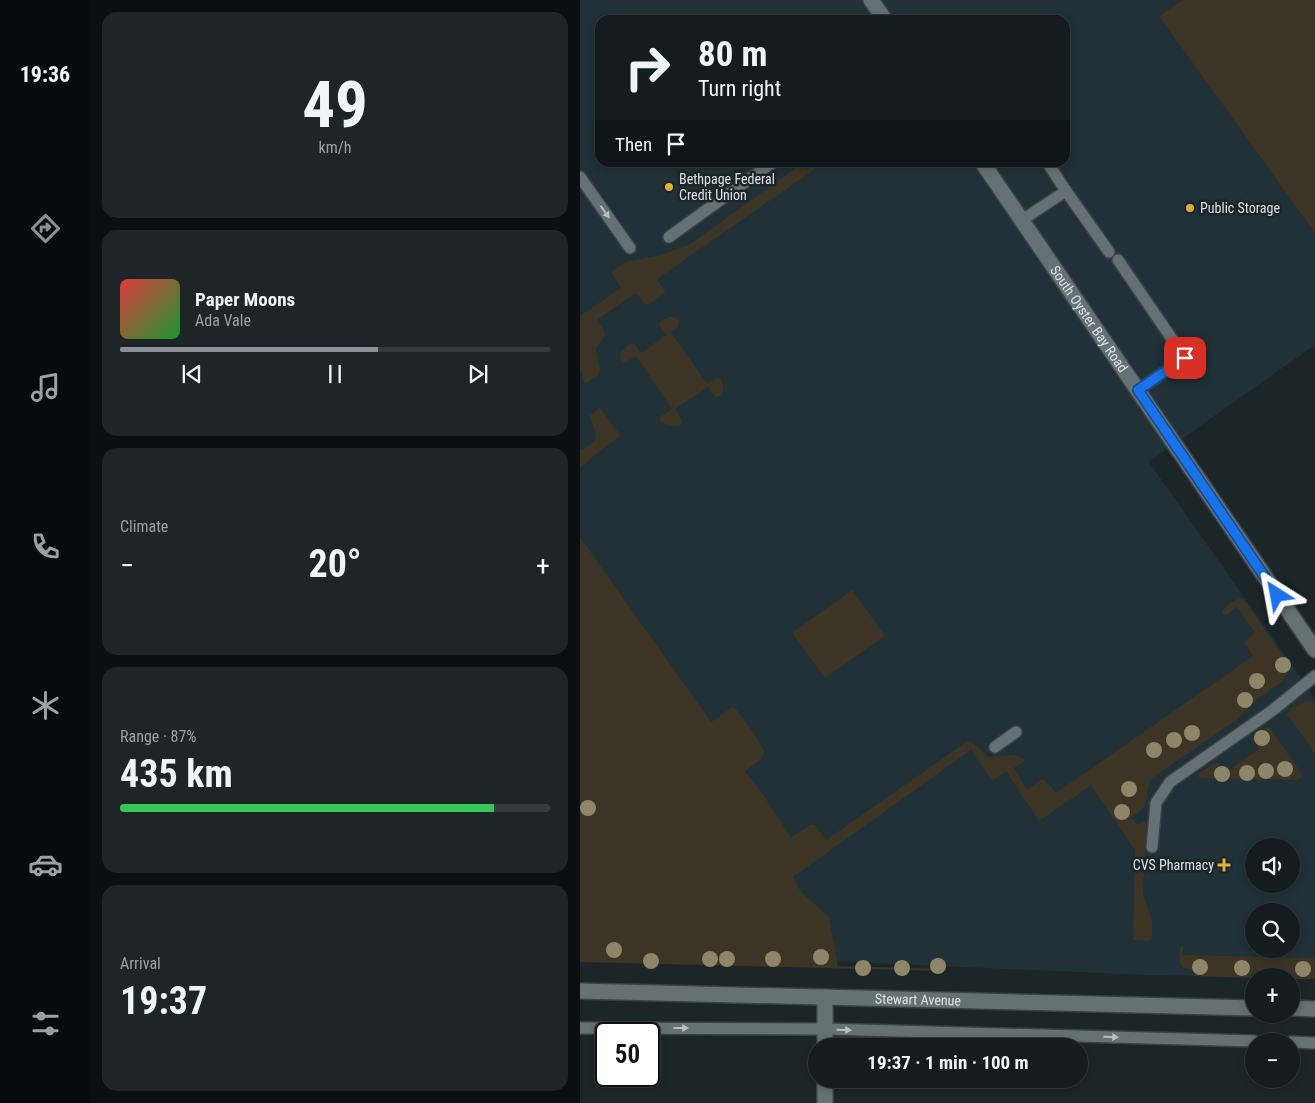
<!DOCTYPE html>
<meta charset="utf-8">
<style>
body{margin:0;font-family:"Roboto Condensed",sans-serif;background:#1e2528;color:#f1f3f6;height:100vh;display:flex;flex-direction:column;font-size:19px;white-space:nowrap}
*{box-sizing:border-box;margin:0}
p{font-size:16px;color:#9da1a4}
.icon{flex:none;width:28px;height:28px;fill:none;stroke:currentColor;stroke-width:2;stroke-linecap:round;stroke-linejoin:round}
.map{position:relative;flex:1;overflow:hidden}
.sheet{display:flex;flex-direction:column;gap:12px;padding:12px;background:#0c0f11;width:490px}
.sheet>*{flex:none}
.top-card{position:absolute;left:15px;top:15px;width:475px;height:152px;border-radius:15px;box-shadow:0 2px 8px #0003,0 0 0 1px #343a3d;background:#151c1f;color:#f1f3f6;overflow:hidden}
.controls{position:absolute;left:665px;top:838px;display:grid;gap:10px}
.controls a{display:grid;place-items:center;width:55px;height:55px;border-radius:50%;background:#151c1f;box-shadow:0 2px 8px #0003,0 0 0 1px #343a3d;font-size:25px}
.speed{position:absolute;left:15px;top:1022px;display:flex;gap:10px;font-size:25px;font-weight:700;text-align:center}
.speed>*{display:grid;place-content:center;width:65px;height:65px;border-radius:50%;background:#151c1f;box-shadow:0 2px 8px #0003,0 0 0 1px #343a3d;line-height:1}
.speed .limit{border:2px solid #111;border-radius:8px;background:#fff;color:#111}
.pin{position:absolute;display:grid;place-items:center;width:42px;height:42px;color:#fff;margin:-21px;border-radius:10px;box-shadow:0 2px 8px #0006}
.me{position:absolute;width:55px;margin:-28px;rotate:326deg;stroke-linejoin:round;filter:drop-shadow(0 0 4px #0008)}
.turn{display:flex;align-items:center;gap:18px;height:105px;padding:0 20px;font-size:22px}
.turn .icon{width:65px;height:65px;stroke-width:2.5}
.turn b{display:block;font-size:35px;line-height:42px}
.then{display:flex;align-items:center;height:48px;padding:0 20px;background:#0003;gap:10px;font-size:19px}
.big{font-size:38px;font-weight:700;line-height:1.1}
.sheet .tile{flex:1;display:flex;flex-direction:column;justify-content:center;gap:8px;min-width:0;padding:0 18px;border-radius:15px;background:#1e2528}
.sheet .dial{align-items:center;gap:0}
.dial b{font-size:65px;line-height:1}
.song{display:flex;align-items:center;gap:15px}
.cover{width:60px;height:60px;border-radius:8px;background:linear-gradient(135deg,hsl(0 70% 55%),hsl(130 70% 35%))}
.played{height:5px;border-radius:2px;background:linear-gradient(90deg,#8c9099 60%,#343a3d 60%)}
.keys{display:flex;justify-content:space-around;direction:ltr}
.heat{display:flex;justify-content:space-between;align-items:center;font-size:28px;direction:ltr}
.charge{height:8px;border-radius:4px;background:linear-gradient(90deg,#34c759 87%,#343a3d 0)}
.trip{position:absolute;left:228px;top:1038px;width:280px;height:50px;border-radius:25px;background:#151c1f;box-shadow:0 2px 8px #0003,0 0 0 1px #343a3d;font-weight:700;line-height:50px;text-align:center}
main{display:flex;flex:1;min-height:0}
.menu{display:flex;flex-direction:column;width:90px;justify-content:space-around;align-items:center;background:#080b0c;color:#9da1a4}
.menu .icon{width:35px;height:35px}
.menu .active{color:#8c9099}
.menu b{font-size:22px;color:#f1f3f6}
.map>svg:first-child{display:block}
.built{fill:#203137;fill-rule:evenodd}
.green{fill:#3c3425}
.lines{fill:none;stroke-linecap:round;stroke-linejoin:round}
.lane-casing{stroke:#3a4244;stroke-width:14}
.street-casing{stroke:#3a4244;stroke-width:18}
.secondary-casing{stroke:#3a4244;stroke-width:18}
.lane{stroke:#667175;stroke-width:11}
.street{stroke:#667175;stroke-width:15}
.secondary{stroke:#667175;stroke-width:15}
.tree{fill:#8f8569}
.oneway{fill:#b9c0c3}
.route-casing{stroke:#114b97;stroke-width:12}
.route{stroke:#1a73e8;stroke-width:9}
.poi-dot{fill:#e3ae34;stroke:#1c2629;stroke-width:2}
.labels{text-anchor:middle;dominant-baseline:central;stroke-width:5;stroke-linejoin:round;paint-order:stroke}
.poi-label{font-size:14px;fill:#dce2e4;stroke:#1c2629;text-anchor:start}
.street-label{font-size:14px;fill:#dce2e4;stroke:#1c2629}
</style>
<main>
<nav class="menu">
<b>19:36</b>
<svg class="icon active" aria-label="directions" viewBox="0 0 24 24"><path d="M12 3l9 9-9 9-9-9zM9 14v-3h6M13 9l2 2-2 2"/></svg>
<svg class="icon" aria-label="music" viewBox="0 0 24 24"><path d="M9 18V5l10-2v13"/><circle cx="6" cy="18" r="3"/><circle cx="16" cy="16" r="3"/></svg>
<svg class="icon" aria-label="phone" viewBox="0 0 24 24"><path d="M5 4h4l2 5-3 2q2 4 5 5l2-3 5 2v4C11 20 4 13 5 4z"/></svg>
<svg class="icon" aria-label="climate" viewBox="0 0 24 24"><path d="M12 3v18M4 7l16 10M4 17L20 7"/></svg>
<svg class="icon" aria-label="car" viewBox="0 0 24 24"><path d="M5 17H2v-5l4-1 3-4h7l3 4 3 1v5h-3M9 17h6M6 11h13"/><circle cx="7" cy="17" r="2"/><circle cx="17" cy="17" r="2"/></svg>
<svg class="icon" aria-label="filters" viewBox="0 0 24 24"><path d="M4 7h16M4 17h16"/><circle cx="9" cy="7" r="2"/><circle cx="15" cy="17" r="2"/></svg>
</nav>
<section class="sheet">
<div class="tile dial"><b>49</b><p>km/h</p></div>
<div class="tile">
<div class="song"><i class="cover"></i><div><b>Paper Moons</b><p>Ada Vale</p></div></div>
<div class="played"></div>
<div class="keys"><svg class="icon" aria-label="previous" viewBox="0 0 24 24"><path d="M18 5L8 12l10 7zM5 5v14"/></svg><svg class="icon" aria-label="pause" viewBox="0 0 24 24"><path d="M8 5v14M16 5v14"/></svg><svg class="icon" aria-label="next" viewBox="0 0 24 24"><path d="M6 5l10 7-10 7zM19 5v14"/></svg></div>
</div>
<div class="tile"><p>Climate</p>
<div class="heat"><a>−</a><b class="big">20°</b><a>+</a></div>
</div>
<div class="tile"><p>Range · 87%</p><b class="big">435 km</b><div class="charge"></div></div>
<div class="tile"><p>Arrival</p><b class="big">19:37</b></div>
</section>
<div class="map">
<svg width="735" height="1103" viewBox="0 0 735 1103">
<rect width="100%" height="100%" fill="#1c2629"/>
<path class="built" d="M0 0H602L580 16 735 233V345L569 462 735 698V977L565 975 0 950ZM20 20H485V162H20ZM674 846H711V884H674ZM674 911H711V949H674Z"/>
<g class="green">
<polygon points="602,0 735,0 735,233 579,16"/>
<polygon points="224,162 244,163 77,279 85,290 84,294 70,304 65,304 56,293 17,320 24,330 25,335 16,348 20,369 19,375 5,384 0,369 0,316 41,288 32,274 32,271 45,262 81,255 110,244"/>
<path d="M89 317H94L99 320 98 327 91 332 127 384 136 378 141 379C144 385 144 390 140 396L135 397 128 387 95 409 102 420 101 425C92 427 87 427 80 421V417L92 409 56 356 45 363 41 360 40 353 49 344 54 343 61 353 86 335 79 325 81 321Z"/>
<path d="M20 408 41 436C26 445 14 457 0 467V450C21 442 17 434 9 416Z"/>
<path d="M0 537 131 722 151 708H155L176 736 184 751 182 759 165 771 180 790 211 837 230 825H235L246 840 389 740 409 757 434 755 444 759V762L434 768 447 790 462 779 465 780 476 793 673 656 665 644V641L675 633 657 607 646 616 644 615 642 611C647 604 653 601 661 598L666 603 710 665 703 681 676 700 655 721 572 778C565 790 569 798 564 806 562 811 555 814 551 817L557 825 564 820 567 825 563 893 572 921V939L569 941 553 940 555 850 510 784 509 787 459 821 426 771 412 781 391 750 213 877 221 892 249 917 258 966 366 969V971L0 962Z"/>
<polygon points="272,590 305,636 245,678 212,633"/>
<polygon points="726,701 735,702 735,754 707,714 713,707"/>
<polygon points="687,727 690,728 720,771 722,775 721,778 717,780 620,778 618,776 618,773 637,762 646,772 679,749 672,739 673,736"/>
<polygon points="603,946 603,955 735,958 735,979 711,979 711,976 674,976 674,978 614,976 614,970 602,967 600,962 600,947"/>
</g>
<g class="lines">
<defs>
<g id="lane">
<polyline points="0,177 50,248"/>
<polyline points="486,191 529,252"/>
<polyline points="442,220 486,191 467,162"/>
<polyline points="89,237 193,162"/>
<polyline points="538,260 605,358 558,390"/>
<polyline points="415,747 436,732"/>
<polyline points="572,847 576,803 590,782 693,710 735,676"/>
<polyline points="0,1028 245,1029 674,1041"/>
<polyline points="711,1042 735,1043"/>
</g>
<g id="street">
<polyline points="245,1046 245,997"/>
<polyline points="245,1103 245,1079"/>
</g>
<g id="secondary">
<polyline points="291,0 305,20"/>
<path id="s1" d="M402 162 735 650"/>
<path id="s2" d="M0 991 674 1008"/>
<polyline points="711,1008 735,1009"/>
</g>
</defs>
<use href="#lane" class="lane-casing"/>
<use href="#street" class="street-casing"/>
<use href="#secondary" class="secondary-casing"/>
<use href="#lane" class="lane"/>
<use href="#street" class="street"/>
<use href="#secondary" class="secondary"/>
</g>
<g class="tree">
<circle cx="703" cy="665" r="8"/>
<circle cx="677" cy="681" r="8"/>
<circle cx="665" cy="700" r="8"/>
<circle cx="612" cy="733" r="8"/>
<circle cx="682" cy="738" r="8"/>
<circle cx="594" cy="740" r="8"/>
<circle cx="574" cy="750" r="8"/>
<circle cx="705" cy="769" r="8"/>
<circle cx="686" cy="771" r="8"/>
<circle cx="667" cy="773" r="8"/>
<circle cx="642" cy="774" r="8"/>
<circle cx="549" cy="789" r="8"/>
<circle cx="8" cy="808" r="8"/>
<circle cx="542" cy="812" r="8"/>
<circle cx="34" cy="950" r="8"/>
<circle cx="241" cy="957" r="8"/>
<circle cx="130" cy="959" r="8"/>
<circle cx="147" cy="959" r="8"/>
<circle cx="193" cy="959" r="8"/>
<circle cx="71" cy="961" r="8"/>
<circle cx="358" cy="966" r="8"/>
<circle cx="620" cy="967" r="8"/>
<circle cx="283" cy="968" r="8"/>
<circle cx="322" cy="968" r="8"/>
<circle cx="662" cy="968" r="8"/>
<circle cx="723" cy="969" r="8"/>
</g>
<defs><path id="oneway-solid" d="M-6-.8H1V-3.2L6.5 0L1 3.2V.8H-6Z" transform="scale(1.25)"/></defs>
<g class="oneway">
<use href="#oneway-solid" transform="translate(25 212) rotate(54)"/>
<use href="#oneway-solid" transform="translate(101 1028)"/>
<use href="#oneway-solid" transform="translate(264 1030) rotate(2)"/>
<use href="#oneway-solid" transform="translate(531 1037) rotate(2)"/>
</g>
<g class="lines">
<defs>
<polyline id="route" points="605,358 558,390 697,595"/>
</defs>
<use href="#route" class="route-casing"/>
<use href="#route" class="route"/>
</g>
<g class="poi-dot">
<circle cx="89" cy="187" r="5"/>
<circle cx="610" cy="208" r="5"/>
<path d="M641.5 857.5h5v5h5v5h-5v5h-5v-5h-5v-5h5z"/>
</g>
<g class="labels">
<g class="poi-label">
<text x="99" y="179">Bethpage Federal<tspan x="99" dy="16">Credit Union</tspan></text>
<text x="620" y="208">Public Storage</text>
<text x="634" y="865" text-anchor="end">CVS Pharmacy</text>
</g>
<g class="street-label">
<text stroke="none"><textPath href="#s1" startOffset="190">South Oyster Bay Road</textPath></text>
<text stroke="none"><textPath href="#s2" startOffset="338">Stewart Avenue</textPath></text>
</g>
</g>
</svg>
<div class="controls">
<a><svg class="icon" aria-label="sound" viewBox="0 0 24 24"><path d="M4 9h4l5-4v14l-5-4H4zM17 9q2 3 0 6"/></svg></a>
<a><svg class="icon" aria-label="search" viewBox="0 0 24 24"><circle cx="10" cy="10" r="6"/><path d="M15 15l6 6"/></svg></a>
<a>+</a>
<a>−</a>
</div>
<div class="speed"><div class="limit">50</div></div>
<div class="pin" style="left:605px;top:358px;background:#d93025"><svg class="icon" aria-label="arrive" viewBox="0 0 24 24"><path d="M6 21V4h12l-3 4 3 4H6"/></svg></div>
<svg class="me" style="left:697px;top:595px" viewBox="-20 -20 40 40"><path d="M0-17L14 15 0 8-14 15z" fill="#1a73e8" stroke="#fff" stroke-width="4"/></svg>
<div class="trip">19:37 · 1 min · 100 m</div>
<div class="top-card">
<div class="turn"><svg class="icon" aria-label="right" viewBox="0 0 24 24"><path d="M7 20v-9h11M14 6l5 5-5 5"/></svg><div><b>80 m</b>Turn right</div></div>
<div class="then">Then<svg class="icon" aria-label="arrive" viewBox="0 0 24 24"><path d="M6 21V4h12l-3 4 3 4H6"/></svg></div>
</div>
</div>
</main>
